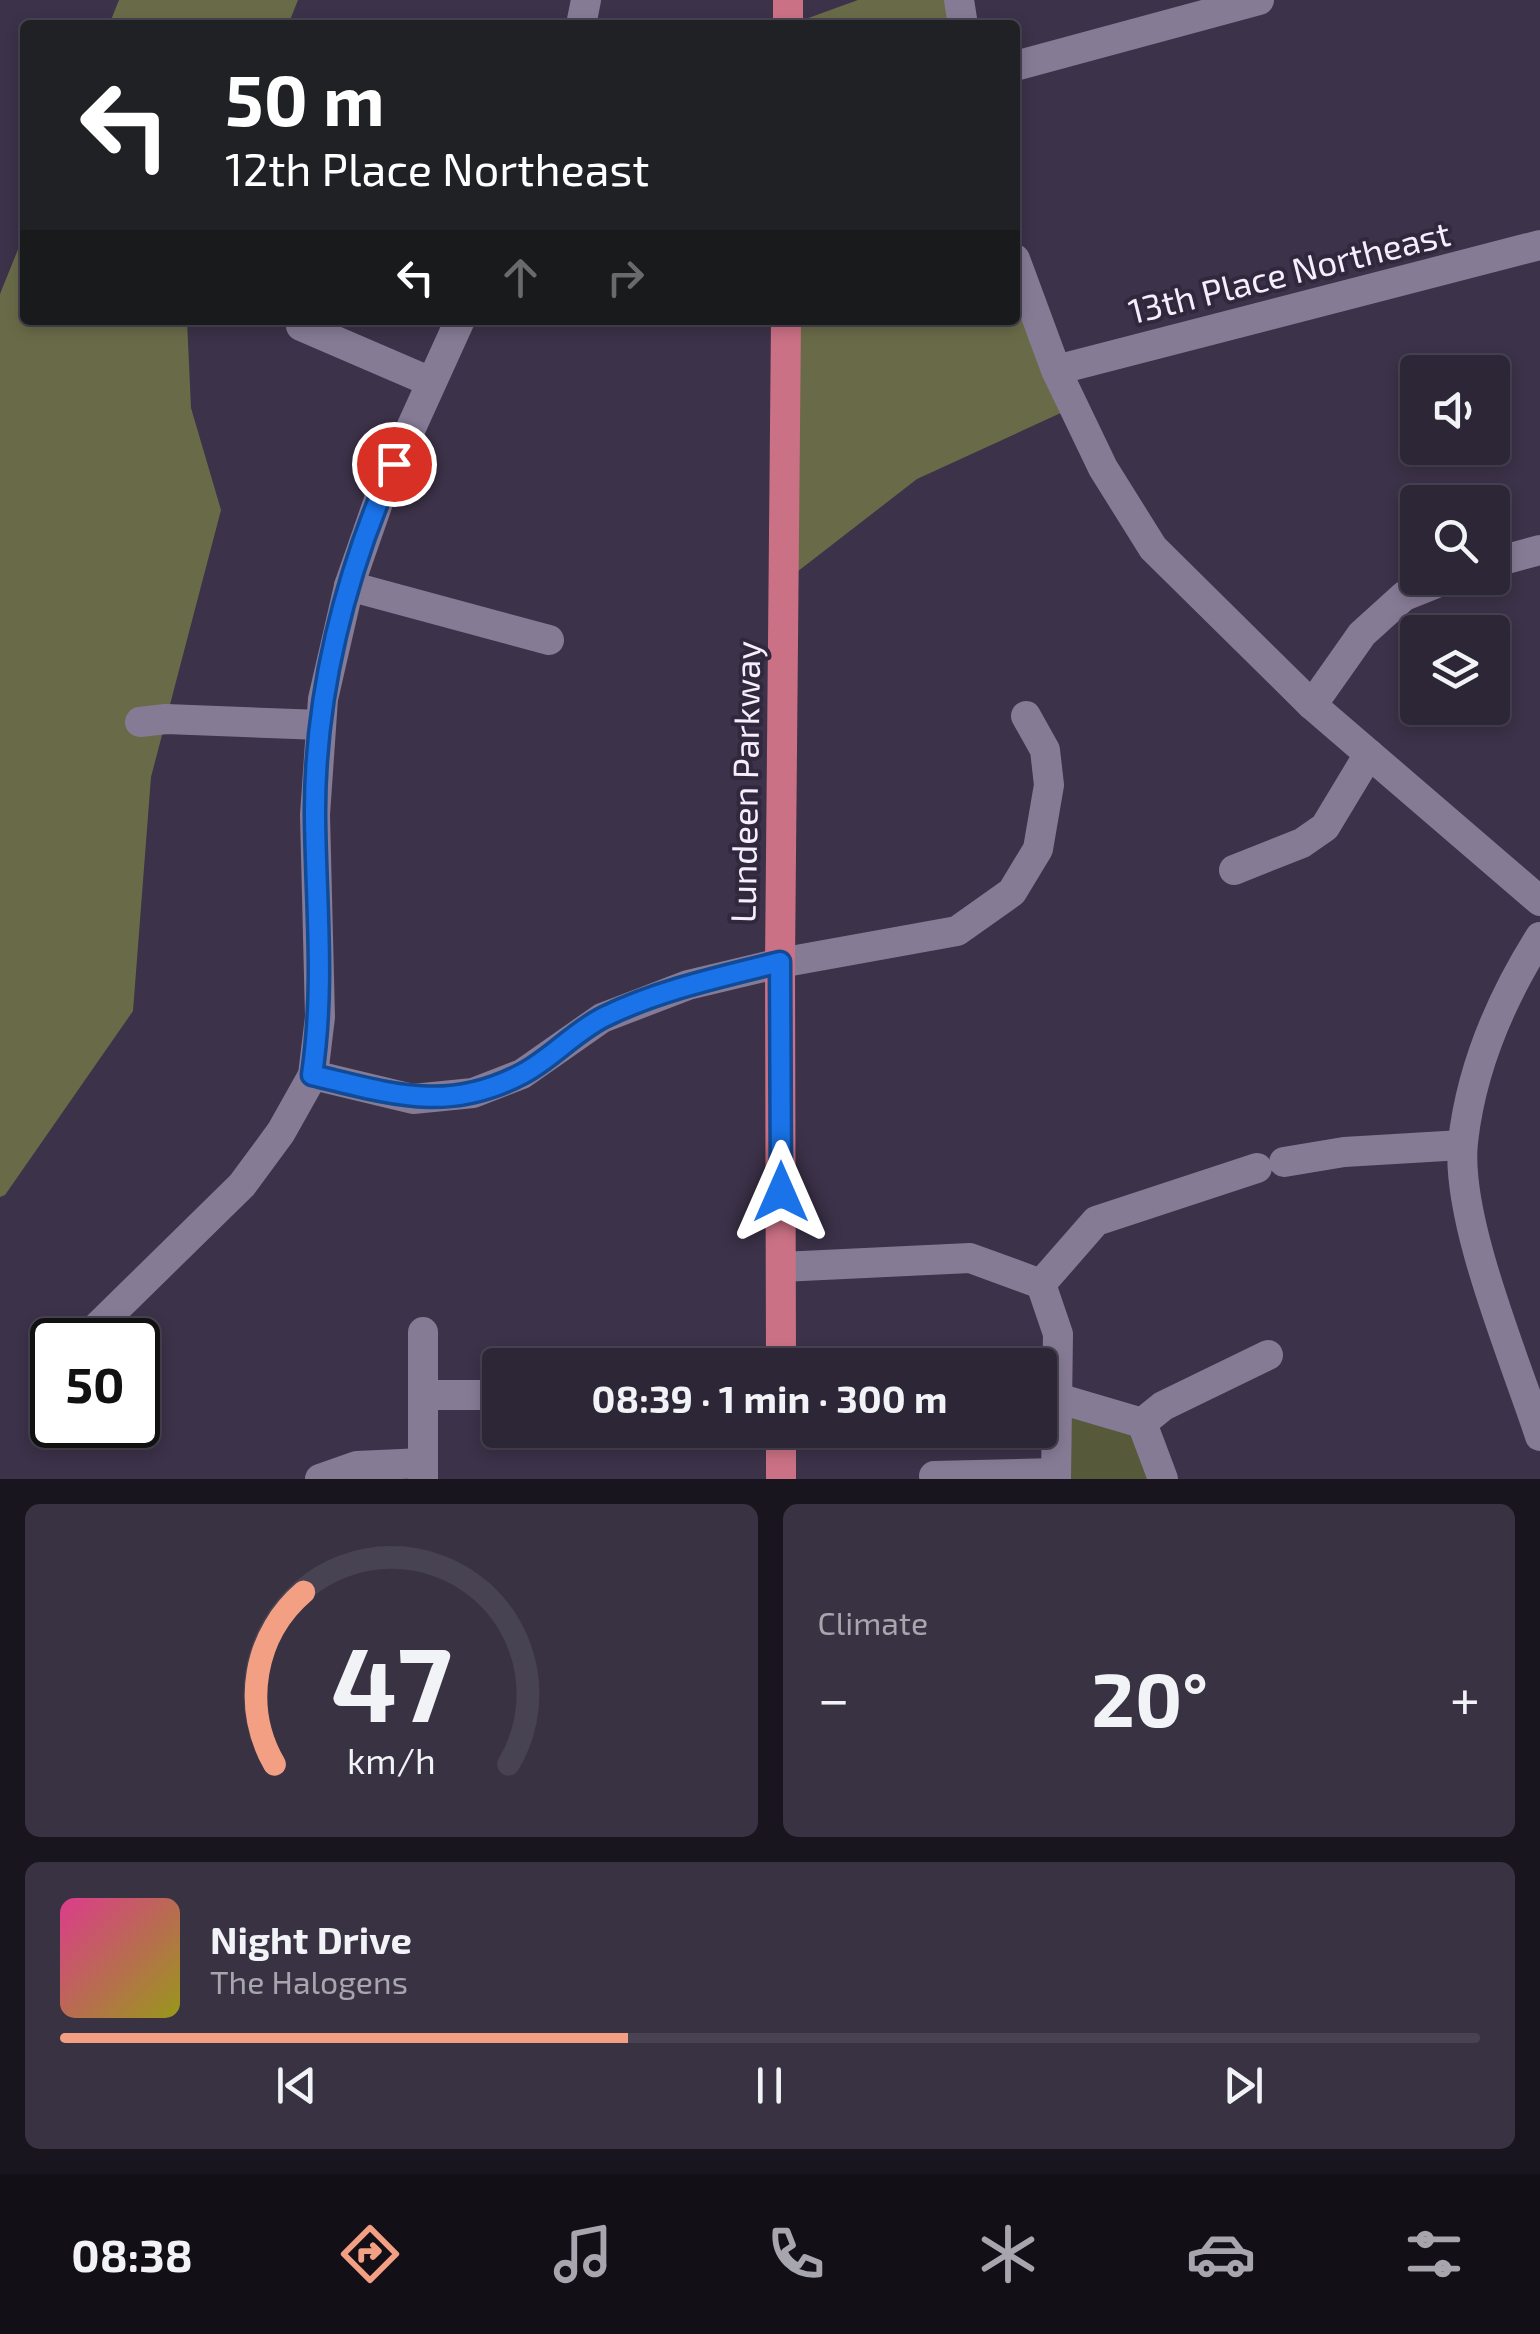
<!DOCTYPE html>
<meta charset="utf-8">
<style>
body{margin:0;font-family:"Exo 2",sans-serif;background:#393242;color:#f1f3f6;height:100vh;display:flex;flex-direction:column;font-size:38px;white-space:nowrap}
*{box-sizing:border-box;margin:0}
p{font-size:32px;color:#a7a5ad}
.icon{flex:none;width:55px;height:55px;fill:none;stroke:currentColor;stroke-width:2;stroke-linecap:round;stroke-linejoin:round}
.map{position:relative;height:1479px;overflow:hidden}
.details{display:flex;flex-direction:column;gap:25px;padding:25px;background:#19151e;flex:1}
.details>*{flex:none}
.top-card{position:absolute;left:20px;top:20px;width:1000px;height:305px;border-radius:10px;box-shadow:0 5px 15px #0003,0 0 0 2px #484352;background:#202124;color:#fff;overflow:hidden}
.fabs{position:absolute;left:1400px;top:355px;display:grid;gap:20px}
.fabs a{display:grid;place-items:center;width:110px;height:110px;border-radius:10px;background:#2d2637;box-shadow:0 5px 15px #0003,0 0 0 2px #484352;font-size:50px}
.speed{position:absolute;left:30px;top:1318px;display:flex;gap:20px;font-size:50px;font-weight:700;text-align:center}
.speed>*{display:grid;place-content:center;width:130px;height:130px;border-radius:50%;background:#2d2637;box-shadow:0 5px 15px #0003,0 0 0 2px #484352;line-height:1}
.speed .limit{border:5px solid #111;border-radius:15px;background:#fff;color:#111}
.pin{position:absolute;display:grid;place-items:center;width:85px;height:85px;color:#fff;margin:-42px;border:5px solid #fff;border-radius:50%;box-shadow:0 2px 10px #0007}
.me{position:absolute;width:110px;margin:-55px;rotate:0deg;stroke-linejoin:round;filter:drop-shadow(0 0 8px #0008)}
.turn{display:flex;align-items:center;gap:35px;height:210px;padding:0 40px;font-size:45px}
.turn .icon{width:130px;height:130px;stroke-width:2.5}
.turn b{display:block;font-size:70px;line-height:85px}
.lanes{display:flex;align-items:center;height:95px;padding:0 40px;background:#0003;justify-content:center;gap:50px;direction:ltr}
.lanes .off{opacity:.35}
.big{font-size:75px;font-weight:700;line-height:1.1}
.details .widget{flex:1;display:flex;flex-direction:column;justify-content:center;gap:15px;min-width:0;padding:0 35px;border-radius:15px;background:#393242}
.details .dial{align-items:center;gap:0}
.dial svg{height:260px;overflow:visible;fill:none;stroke:#484352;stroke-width:7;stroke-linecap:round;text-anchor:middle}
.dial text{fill:#f1f3f6;stroke:none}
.song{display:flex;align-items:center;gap:30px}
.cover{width:120px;height:120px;border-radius:15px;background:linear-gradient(135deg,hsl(330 70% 55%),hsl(60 70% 35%))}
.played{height:10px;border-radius:5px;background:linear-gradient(90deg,#f39f83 40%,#484352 40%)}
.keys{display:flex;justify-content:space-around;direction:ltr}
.heat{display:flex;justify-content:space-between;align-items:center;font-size:55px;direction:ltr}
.details .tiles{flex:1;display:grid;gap:25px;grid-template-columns:1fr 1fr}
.widget:last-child{grid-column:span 2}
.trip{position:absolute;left:482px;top:1348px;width:575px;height:100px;border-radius:10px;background:#2d2637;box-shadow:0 5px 15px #0003,0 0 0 2px #484352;font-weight:700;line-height:100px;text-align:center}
.dock{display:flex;height:160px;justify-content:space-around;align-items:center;background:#120f16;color:#a7a5ad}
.dock .icon{width:70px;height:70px}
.dock .current{color:#f39f83}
.dock b{font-size:45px;color:#f1f3f6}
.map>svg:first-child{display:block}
.green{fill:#57593b}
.forest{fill:#696b48}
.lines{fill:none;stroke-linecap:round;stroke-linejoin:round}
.minor{stroke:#867b95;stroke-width:30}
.major{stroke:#cb7185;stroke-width:30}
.route-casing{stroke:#114b97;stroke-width:25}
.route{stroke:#1a73e8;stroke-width:18}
.labels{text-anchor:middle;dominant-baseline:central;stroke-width:8;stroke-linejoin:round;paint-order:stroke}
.street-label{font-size:35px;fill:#f4eefd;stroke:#32283e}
</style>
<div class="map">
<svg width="1540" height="1479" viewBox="0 0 1540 1479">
<rect width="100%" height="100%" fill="#3c3249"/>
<polygon class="green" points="1057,1398 1142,1423 1163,1479 1056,1479"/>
<g class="forest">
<polygon points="119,0 298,0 288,25 109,25"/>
<polygon points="858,0 964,0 967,25 789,25"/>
<polygon points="25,232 25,320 187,320 191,408 221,510 151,777 133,1011 5,1195 0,1197 0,294"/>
<polygon points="1015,259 1076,406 917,479 784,582 786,320 1015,320"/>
</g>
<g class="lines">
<g class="minor">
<polyline points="959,0 963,25"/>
<polyline points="581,25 586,0"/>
<polyline points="1015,66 1259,0"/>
<polyline points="1015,259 1056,370 1103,468 1153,548 1312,705 1540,901"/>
<polyline points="301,326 431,382"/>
<polyline points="1056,370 1540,245"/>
<polyline points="1492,563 1540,550"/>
<polyline points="349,586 549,640"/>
<polyline points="1312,705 1362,634 1404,596 1449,578"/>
<polyline points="140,722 166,719 321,725"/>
<polyline points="1234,870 1302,843 1325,827 1369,754"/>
<path d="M1540 937C1501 999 1471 1069 1463 1142 1455 1219 1515 1359 1540 1436"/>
<polyline points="313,1075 413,1099 473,1093 522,1074 602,1018 688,985 780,963 957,931 1012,892 1038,849 1049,785 1045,750 1026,716"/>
<polyline points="1284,1162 1344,1152 1462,1145"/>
<polyline points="781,1267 970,1258 1041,1284 1096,1221 1257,1168"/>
<polyline points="1041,1284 1058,1334 1056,1479"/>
<polyline points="84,1340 242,1185 281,1132 313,1075 320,1017 315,815 323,699 349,586 381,494 460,320"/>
<polyline points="52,1372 52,1371"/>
<polyline points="424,1395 500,1395"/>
<polyline points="1057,1398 1142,1423 1163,1479"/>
<polyline points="1142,1423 1163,1406 1268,1355"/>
<polyline points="934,1476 1056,1473"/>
<polyline points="320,1479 357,1466 423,1463"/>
<polyline points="423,1479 423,1332"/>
</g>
<g class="major">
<polyline points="788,25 788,0"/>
<polyline points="781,1365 780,963 786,320"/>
<polyline points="781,1479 781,1430"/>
</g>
</g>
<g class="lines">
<defs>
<path id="route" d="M394 464C345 574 314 696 315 817 316 907 325 985 312 1075 389 1093 446 1114 522 1074 551 1059 574 1032 604 1017 659 990 720 977 780 962L781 1192"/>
</defs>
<use href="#route" class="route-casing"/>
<use href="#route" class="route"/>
</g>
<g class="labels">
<g class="street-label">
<text transform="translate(1289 271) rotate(-14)">13th Place Northeast</text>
<text transform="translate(744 782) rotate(-89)">Lundeen Parkway</text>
</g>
</g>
</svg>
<div class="fabs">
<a><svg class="icon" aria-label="sound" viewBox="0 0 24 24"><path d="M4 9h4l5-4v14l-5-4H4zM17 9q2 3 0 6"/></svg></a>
<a><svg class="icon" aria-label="search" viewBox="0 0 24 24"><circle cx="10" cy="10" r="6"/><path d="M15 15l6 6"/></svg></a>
<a><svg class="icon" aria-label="layers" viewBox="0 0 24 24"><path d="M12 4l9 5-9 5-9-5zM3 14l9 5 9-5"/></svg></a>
</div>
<div class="speed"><div class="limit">50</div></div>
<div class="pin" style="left:394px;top:464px;background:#d93025"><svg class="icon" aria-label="arrive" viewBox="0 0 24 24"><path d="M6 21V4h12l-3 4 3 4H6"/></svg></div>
<svg class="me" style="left:781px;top:1192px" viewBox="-20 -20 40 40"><path d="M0-17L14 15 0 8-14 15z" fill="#1a73e8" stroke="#fff" stroke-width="4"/></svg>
<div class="trip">08:39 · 1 min · 300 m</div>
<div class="top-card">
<div class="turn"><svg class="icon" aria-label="left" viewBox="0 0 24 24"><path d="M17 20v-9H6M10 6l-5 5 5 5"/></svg><div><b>50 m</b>12th Place Northeast</div></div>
<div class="lanes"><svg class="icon" aria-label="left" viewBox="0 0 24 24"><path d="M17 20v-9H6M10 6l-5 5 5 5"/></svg><svg class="icon off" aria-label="ahead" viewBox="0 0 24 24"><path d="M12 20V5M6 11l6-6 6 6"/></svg><svg class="icon off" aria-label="right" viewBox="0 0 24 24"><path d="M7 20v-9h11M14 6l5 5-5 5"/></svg></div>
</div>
</div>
<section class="details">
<div class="tiles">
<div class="widget dial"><svg viewBox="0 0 100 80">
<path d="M14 69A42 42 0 1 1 86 69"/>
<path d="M14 69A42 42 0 0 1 23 16" stroke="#f39f83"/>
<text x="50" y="56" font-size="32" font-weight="700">47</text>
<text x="50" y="72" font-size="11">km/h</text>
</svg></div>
<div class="widget"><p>Climate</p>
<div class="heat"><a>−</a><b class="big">20°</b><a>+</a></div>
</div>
<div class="widget">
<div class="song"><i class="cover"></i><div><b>Night Drive</b><p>The Halogens</p></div></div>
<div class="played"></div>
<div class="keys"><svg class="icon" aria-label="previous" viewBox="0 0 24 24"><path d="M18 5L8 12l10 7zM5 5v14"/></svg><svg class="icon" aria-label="pause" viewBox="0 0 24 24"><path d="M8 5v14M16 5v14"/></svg><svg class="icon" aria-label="next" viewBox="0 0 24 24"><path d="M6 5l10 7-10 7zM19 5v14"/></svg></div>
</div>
</div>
</section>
<nav class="dock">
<b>08:38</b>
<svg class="icon current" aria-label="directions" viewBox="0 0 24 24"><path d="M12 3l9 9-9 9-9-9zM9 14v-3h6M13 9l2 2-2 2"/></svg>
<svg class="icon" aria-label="music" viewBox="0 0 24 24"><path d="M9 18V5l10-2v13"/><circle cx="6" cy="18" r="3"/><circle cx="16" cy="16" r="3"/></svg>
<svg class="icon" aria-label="phone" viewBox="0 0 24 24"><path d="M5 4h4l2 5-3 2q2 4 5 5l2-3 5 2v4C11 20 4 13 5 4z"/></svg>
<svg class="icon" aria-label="climate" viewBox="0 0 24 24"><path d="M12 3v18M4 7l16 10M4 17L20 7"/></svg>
<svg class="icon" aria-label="car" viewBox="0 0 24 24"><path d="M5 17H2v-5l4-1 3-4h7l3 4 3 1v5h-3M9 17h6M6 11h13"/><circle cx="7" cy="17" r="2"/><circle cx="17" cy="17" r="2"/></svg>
<svg class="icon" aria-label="filters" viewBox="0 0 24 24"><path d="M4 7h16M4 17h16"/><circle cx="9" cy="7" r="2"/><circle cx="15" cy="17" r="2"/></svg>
</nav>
